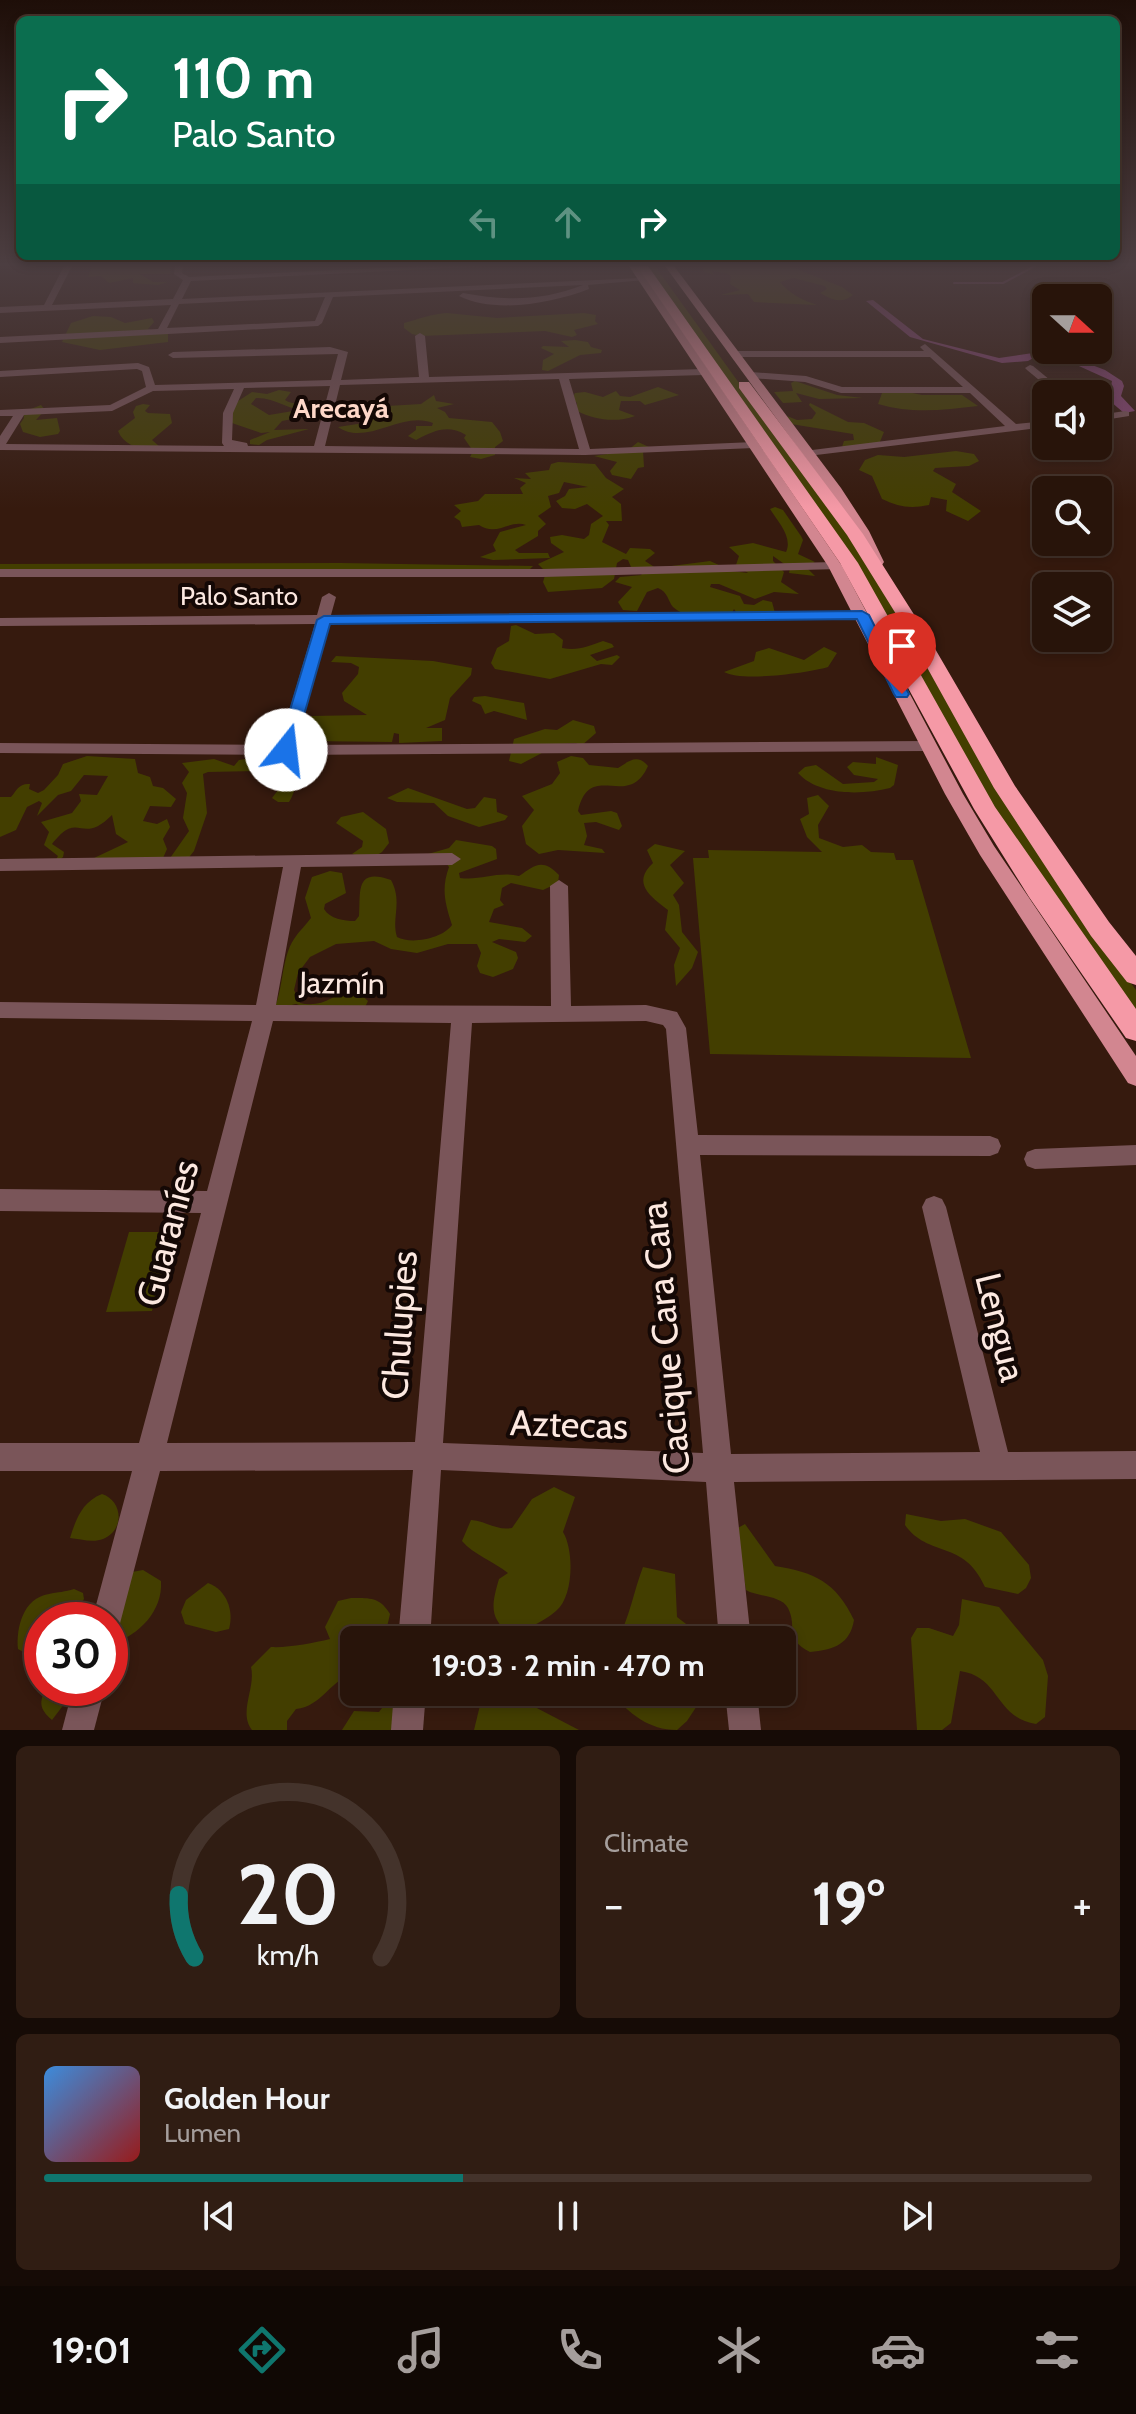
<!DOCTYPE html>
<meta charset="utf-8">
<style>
body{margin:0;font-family:Cabin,sans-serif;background:#301d13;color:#f1f3f6;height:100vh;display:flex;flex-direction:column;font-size:30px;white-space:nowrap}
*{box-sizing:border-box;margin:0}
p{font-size:26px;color:#a59e9c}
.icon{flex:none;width:44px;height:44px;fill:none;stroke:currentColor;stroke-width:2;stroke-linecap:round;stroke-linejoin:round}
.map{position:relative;height:1730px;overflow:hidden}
.drawer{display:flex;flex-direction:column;gap:16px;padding:16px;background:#160b06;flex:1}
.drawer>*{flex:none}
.banner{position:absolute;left:16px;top:16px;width:1104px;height:244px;border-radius:12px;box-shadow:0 4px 12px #0003,0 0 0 2px #44332b;background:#0b6e4f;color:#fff;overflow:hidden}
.needle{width:52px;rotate:111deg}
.tools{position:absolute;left:1032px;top:284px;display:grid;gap:16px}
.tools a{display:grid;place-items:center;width:80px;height:80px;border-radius:12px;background:#28140a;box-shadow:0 4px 12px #0003,0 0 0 2px #44332b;font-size:40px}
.speed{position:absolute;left:24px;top:1602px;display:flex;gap:16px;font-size:40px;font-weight:700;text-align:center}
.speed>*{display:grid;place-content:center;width:104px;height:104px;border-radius:50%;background:#28140a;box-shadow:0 4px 12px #0003,0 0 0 2px #44332b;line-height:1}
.speed .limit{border:12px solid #d22;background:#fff;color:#111}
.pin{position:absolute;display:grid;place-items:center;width:68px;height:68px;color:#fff;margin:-82px -34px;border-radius:50% 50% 50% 0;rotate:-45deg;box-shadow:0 0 8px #0007}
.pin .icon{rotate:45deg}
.me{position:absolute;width:88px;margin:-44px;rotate:16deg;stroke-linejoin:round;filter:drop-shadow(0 0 6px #0008)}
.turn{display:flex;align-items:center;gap:28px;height:168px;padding:0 24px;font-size:36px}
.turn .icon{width:104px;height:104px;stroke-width:2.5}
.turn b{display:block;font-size:56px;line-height:68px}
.lanes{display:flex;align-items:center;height:76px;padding:0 24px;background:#0003;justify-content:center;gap:40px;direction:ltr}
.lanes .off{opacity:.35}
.big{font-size:60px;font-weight:700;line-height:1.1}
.drawer .widget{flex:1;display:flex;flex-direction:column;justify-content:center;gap:12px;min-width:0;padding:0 28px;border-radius:12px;background:#301d13}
.drawer .dial{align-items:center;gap:0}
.dial svg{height:208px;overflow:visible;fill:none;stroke:#44332b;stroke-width:7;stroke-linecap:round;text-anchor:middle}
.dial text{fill:#f1f3f6;stroke:none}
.song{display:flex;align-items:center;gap:24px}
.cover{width:96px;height:96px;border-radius:12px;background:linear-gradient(135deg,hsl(210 70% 55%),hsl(0 70% 35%))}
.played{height:8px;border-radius:4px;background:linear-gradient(90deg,#0f766e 40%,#44332b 40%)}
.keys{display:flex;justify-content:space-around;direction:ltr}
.heat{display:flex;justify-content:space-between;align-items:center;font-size:44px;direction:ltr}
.drawer .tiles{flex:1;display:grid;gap:16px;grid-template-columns:1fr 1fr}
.widget:last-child{grid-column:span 2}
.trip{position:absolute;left:340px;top:1626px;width:456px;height:80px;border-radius:12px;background:#28140a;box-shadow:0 4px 12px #0003,0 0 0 2px #44332b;font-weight:700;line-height:80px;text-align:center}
.menu{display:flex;height:128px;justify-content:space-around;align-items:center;background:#100804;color:#a59e9c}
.menu .icon{width:56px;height:56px}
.menu .active{color:#0f766e}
.menu b{font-size:36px;color:#f1f3f6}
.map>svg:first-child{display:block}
.green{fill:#433e00}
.water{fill:#894676}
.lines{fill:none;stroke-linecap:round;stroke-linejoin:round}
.stream{stroke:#894676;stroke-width:2}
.minor{fill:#7a5559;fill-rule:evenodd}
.primary{fill:#d28690;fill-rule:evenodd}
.motorway{fill:#f599a6;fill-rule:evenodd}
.route{fill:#1a73e8;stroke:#114b97;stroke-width:2}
.labels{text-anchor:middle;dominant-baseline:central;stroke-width:8;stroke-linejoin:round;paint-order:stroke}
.far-street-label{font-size:26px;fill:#fce8e0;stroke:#140805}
.far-quarter-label{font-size:28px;font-weight:bold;fill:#fed7c8;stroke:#140805}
.street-label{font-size:30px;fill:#fce8e0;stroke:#140805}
.near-street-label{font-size:36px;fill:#fce8e0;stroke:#140805}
</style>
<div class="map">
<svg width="1136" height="1730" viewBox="0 0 1136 1730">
<rect width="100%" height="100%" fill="#361a0e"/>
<g class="green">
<polygon points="92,266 174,266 170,268 171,274 140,274 153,282 168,282 158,285 133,283 133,278 109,283 101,276 88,277"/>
<polygon points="647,266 655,266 859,550 947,702 1082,917 1136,990 1136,1015 993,810 865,580"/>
<path d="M705 266H789L842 287 853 295C842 304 832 300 820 293L827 289 825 286 793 278 780 282C790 294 802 300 817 305L754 302 748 294 721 295 740 290 730 284 731 276 726 273 712 271 714 275 702 271Z"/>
<path d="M447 313 497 318 584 313 596 315 595 321 598 324 574 330 577 335 572 337 545 331 421 336 412 334 404 328V323C419 319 431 314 447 313Z"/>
<polygon points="93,316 111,317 125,323 152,318 154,322 148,329 168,334 168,342 100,350 62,342 71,323"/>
<polygon points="575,340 588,342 591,347 602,350 601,353 580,355 548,371 542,370 543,360 554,354 541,348 543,346 569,347 561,341"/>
<polygon points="795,381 837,395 863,398 819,399 796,393 802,402 783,403 774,392 793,391 791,383"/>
<path d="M658 387 679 395 645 405 640 401H621L619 410 635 416C616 423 595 420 577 411V403L572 399 575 393 585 392 603 397 616 391 620 396 630 397Z"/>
<path d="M893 389 922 395H962L978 406C943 410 912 414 878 404L882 393Z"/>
<path d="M279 390 291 392 285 400C297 408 313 398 325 406 303 422 280 397 256 398L251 404 269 415 293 411 308 416 282 421 274 430 309 429 267 440 259 445 250 444V440L270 432 261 433 229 422 233 417 232 405 252 392 267 394Z"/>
<path d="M434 395 436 401 454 404 437 408 445 412 449 418 492 422 500 432 503 441 495 447V455L481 459 470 457 473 451 464 438 466 435C447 424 434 431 416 440L408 436 416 430V426H432L433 423C402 410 366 447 338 427L364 423 349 410 353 408 421 404Z"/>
<polygon points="810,403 848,422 864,423 884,432 879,444 842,447 844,441 854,440 853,434 791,424 787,416 797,420 812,419 816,413 809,405"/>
<path d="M143 404 150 405 145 411 148 413 170 414 172 423 152 440 160 447C144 450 125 448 118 431L135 418 133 412 136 406Z"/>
<polygon points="41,405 45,410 36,420 57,418 60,431 58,434 40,437 23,432 20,424 24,418 23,412"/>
<polygon points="638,442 649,447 643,451 644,467 638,468 631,479 612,475 610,471 617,462 594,456 627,451"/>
<path d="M956 451 974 454 979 461 969 466 935 468 933 471 956 484 952 492 981 511 968 521 946 511 947 500 931 497 929 505C910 509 899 507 882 499L872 476 859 470 865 460 878 455 904 457Z"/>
<path d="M558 462 595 464 606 478 624 489 612 497 621 504 622 521H606L609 525 602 542 626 554 630 548 650 549 655 553 645 561 656 568 710 561 732 571 748 573 736 565 739 556 729 547 753 543 786 552C793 537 778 522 770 509L775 507 783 510 801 536 803 540 798 554 815 562 806 567 815 576 789 573 790 568 773 556V561L784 572 781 582 799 594 774 592 755 599 719 584H711L710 587 740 596 744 604 754 605 763 600 772 602 775 613 738 615 734 609 732 613C714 614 688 621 673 607 668 601 668 592 658 588L647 592 637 611 623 610 618 602 632 587 615 582 620 577 642 575 631 567 628 560 623 559 617 563 614 579 602 588 548 592 543 582 546 572 538 564 564 552 551 543 550 537 562 535 584 539 589 535 591 524 603 516 587 504 575 509 562 508 556 501 565 496 569 489 588 487 564 482 559 493 548 496 551 507 538 516 546 524 538 531V536L515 550 519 553H548L550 558 493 560 480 557 496 551 493 545 500 532 526 525C510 519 497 537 479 525L462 527 460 521 454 517 461 511 454 505 478 501 485 494H523L520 488 526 483 514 478 531 479 525 473 549 470 551 464Z"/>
<polygon points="340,563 533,566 529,570 0,571 0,564"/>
<path d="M516 625 535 634 554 633 563 640 562 648C579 651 588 646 603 641L612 644 614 647 590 655 597 661 617 655 620 657 612 665 601 664 550 679 495 669 491 663 497 648 509 641 511 626Z"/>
<path d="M824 647 837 653 828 667C808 673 741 682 724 672L754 661 756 652 769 648 804 660Z"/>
<polygon points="336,656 433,661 472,668 471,675 450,698 445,720 426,728 442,728 442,741 399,743 399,734 394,733 392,742 306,741 311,716 367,715 344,701 342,693 358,674 359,667 351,663 331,662"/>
<polygon points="485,696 524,703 527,720 494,711 485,714 481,705 472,701 474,697"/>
<polygon points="573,720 594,726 596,733 581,746 576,743 559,744 521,764 509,761 514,739 545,729 557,730"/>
<path d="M87 756 135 759 138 773 150 777 153 786 163 788 176 799 171 807 150 806 143 821 157 824 167 819 170 827 163 839 167 849 163 858H94L128 842 116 834 112 815C80 847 80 808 52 844L64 852 63 857 53 865 58 856 44 845 49 832 41 822 72 813 81 801 79 794 97 795 108 776 84 775 71 791 58 795 37 816 42 803 39 801 27 807 16 830 0 837V797H11C17 790 19 783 30 784L29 789 38 793 44 790 58 775 63 764Z"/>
<path d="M318 756 323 757C316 775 303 775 295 789 293 793 292 798 289 802H278L272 798 281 786 263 779 261 771 208 772 203 774 207 813 194 851 186 861H168L189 831 183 818 187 793 182 783 189 772 182 763 214 759 234 766 239 760 259 757 267 762 265 773 305 770 309 759Z"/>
<path d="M571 756 583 758 589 765 618 768C628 762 637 753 648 766 628 811 590 759 578 811L581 815 611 811 617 813 622 826 619 830 596 822 584 823 587 836 584 845 602 849 605 853 558 850 539 854 526 844 522 826 534 810 522 796 552 784 560 773 557 762Z"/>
<path d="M876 757 898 765 894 785 890 788C862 795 819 796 798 773L805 767 816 765 843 784 874 782 878 779 854 775 847 767 853 762 876 764Z"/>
<polygon points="408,788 467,809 475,808 484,797 496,799 497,812 508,816 505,820 479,827 448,816 434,803 397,802 387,798"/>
<polygon points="818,795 829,806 818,825 819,838 843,847 862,845 871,852 894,853 896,860 913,860 971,1058 710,1054 693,858 709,858 708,850 822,852 807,837 800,819 809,814 807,798"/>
<polygon points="363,812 386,829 389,843 382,852 371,859 352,854 362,847 363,841 336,823 341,817"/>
<path d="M456 840 492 846 496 849 497 859 459 873 460 878C480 881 498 871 519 876 534 866 542 857 559 875L558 883 543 890 511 883 502 888 500 900 504 905 494 909 489 922 522 928 532 936 525 942 499 939 492 942 516 952 518 958 513 969 493 977 480 973 477 966 481 953 477 944H448L417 953 391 949 374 941 336 944 310 957 298 973 294 990 300 1003C320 1008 336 997 351 985L368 1001 365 1007 310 1009 296 1004 274 1009C284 987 281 959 294 939 299 931 306 925 311 918L305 898 312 877 330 871 342 873 346 893 325 904 324 909C330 919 344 921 355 921L359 916C361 893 354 867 391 880 403 902 391 918 397 937 412 945 443 938 452 925 445 903 441 889 449 867L446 863 421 856 449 848Z"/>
<path d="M655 844 685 851 670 865 684 883 673 895 679 905 682 932 698 952 692 968 676 986 674 965 680 948 665 930 668 910C651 897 631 883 653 863L647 850Z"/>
<polygon points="129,1232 172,1232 152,1311 106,1312"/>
<path d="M554 1487 575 1497 563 1532C574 1550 574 1596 556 1611 547 1619 524 1632 511 1634 488 1619 492 1603 499 1579L508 1573C493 1561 474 1555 462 1541L471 1520C486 1521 497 1531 512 1528L532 1499Z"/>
<path d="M102 1494C123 1501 125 1530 103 1539 93 1543 80 1539 70 1538 76 1519 82 1502 102 1494Z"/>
<path d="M906 1514 941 1521 965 1519 1001 1532 1029 1565 1031 1578 1026 1588 1018 1594 985 1587C964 1539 928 1558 905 1525Z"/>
<path d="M745 1524 775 1566C814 1572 836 1582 854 1620 850 1644 834 1650 810 1652 783 1638 798 1628 788 1608 781 1595 757 1597 746 1590L736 1529Z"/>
<path d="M643 1567 675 1574 677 1617 707 1640H617C629 1620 634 1590 643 1567Z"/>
<path d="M143 1570 161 1581C163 1611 139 1635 112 1644L110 1620H106L132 1572Z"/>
<path d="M208 1583C227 1590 234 1611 229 1629L216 1632 185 1624 181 1612 186 1600Z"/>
<path d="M74 1589 83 1593 84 1599 76 1611 42 1620V1665L32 1664 27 1654 18 1649C16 1628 23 1598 49 1594 58 1592 65 1592 74 1589Z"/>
<path d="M351 1598C370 1598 380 1597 390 1614L384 1640H354V1674C329 1680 323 1706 296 1709L287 1721V1730H252C238 1712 256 1688 251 1667L271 1647C288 1648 313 1643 330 1639L325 1627 338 1601Z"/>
<path d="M962 1599 999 1607 1043 1660 1048 1676 1045 1717 1036 1724C994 1717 1001 1677 960 1671L951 1723 942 1730H917L911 1638 917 1628H929L953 1636 959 1625Z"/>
<path d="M46 1688H70L68 1699 52 1720C39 1709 39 1702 46 1688Z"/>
<polygon points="491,1692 506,1692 579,1730 474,1730 482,1697"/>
<path d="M611 1692H706L687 1721 677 1730C649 1730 629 1714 611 1692Z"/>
<polygon points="401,1697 405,1730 342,1730 354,1711 379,1712 388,1700"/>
</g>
<polygon class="water" points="873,300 923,339 999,358 1053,350 1105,370 1122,381 1124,386 1121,396 1135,411 1124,413 1104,396 1103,391 1111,386 1112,381 1059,357 1039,355 1028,361 1002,363 910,337 866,301"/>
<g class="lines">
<polyline class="stream" points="954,283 1003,283 1035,266"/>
<g class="minor">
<path d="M64 266H72L52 305 173 299 183 280 174 274 175 266H183L182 273 189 277 422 266H491L191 281 182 299 641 278 645 280 588 285 589 289C553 303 495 314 459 296L463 293C506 301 542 301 583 285L333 297 322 323 318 326 0 343V337L158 329 171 305 0 313V307L44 305ZM325 297 315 321 167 328 179 304Z"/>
<path d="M420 333 425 336 429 377 703 369 708 372 703 375 569 379 590 449 754 442 759 445 754 448 585 455 0 450V436L13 416H0V410L110 405 146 387 142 371 137 369 0 377V371L138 363 149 367 155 385 331 380 338 354 173 358 168 355 173 352 330 347 348 352 341 380 419 377 415 336ZM559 379 579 449 325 446 340 385ZM330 386 314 446H248L247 443 232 440 233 413 244 388ZM234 389 223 413 222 443 224 446 6 444 24 415 112 411 153 391Z"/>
<polygon points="925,344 1016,424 1046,421 1046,427 808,456 802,453 804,451 1005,426 970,393 841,393 805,382 751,378 746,375 751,372 806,376 842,387 963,387 930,357 736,357 731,354 736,351 924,351 920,347"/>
<polygon points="1030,365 1033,366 1067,394 1056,394 1027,370 1025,368"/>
<polygon points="1125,411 1129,412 1129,416 1098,421 1098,415"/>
<polygon points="835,562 841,566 840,569 543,577 0,577 0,569 543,569"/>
<polygon points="329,593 336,597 331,615 862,611 869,615 862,619 329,623 295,745 928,741 936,746 928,751 286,755 0,753 0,743 279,745 315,624 0,626 0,618 317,615 322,597"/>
<path d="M452 853 461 859 452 865 301 867 276 1005 551 1006 550 886 559 880 568 886 571 1006 646 1005 677 1012 686 1028 698 1135 990 1136 998 1139 1001 1146 998 1153 990 1156 700 1155 731 1454 980 1452 922 1207 926 1199 934 1196 942 1199 946 1207 1008 1452 1136 1451V1479L734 1482 751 1640H719L706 1482 441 1470 430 1640H398L413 1470 160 1471 118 1631 110 1634V1620H92L132 1471H0V1443H139L201 1213 0 1211V1189L207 1191 252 1021 0 1018V1002L256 1005 283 867 0 871V859ZM273 1021 451 1023 415 1442 167 1443ZM646 1021 663 1025 666 1029 703 1453 443 1443 472 1023Z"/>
<polygon points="1136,1145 1136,1165 1035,1169 1027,1166 1024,1159 1027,1152 1035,1149"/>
<polygon points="73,1688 105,1688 94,1730 62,1730"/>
<polygon points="394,1692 426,1692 423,1730 391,1730"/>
<polygon points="725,1692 757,1692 761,1730 729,1730"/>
</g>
<g class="primary">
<polygon points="629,266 638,266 842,566 963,794 994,846 1136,1056 1136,1086 1128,1083 980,855 945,794 828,566"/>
<polygon points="665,266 674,266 841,488 869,531 884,562 882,565 872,565 830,492"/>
</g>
<g class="motorway">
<polygon points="637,266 648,266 858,563 995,807 1136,1009 1136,1041 1126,1038 1029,897 974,809 840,563"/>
<polygon points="739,382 749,382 863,534 927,635 1015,786 1109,922 1136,956 1136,985 1127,982 1091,936 994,788 909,635 847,535 739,388"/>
</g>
</g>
<linearGradient id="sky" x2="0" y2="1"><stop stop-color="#1e0e08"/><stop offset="0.52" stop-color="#4c3e41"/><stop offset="1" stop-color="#4c3e41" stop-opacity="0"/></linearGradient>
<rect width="1136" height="509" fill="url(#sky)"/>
<polygon class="route" points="862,611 869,615 909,694 907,697 896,697 894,694 857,619 330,624 294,750 286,755 278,750 317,620 324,616"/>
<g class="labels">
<g class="far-street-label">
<text x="239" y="596">Palo Santo</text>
</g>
<g class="far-quarter-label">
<text x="341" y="408">Arecayá</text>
</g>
<g class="street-label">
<text transform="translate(342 983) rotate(1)">Jazmín</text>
</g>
<g class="near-street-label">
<text transform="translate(167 1233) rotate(-75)">Guaraníes</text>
<text transform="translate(399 1325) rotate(-86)">Chulupies</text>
<text transform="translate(1001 1327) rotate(76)">Lengua</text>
<text transform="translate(665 1338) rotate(-95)">Cacique Cara Cara</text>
<text transform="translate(569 1424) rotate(2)">Aztecas</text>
</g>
</g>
</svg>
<div class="tools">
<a><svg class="needle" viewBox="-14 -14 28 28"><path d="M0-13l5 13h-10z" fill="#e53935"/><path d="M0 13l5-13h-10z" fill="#a59e9c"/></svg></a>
<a><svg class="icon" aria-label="sound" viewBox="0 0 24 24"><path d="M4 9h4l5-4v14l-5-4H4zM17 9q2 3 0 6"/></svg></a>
<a><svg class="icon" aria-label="search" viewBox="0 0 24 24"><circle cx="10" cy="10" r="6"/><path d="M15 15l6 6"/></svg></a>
<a><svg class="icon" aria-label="layers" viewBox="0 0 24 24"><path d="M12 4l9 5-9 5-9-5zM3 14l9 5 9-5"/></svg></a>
</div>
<div class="speed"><div class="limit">30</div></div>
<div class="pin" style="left:902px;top:694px;background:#d93025"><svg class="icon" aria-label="arrive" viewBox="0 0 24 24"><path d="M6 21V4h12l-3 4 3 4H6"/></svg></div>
<svg class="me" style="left:286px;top:750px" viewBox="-20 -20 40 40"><circle r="19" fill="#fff"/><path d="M0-13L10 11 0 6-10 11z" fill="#1a73e8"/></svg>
<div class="trip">19:03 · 2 min · 470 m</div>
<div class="banner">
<div class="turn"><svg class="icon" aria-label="right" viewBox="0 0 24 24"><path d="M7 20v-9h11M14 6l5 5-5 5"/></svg><div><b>110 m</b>Palo Santo</div></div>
<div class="lanes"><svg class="icon off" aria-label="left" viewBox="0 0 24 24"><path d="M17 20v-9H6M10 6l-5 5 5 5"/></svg><svg class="icon off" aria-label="ahead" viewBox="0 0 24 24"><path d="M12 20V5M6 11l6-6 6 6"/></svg><svg class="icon" aria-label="right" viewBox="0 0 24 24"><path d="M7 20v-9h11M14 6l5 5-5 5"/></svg></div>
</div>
</div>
<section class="drawer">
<div class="tiles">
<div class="widget dial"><svg viewBox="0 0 100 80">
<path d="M14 69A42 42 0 1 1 86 69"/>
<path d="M14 69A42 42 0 0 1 8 45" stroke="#0f766e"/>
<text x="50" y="56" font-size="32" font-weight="700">20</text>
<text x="50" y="72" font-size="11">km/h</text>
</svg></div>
<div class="widget"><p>Climate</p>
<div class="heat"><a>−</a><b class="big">19°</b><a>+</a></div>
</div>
<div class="widget">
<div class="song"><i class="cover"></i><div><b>Golden Hour</b><p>Lumen</p></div></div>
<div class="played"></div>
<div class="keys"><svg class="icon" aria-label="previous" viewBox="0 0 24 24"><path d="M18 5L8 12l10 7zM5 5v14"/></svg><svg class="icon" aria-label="pause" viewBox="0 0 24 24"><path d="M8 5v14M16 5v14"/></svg><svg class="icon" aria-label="next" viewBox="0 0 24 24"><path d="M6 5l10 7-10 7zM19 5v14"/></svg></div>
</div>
</div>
</section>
<nav class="menu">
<b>19:01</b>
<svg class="icon active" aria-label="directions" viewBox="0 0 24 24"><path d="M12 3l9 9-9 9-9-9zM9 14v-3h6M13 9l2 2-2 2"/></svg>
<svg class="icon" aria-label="music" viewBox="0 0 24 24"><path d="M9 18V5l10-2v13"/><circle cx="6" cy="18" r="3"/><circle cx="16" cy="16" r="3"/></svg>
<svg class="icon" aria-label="phone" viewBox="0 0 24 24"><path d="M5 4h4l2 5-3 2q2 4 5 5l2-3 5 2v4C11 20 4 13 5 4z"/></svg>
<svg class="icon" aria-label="climate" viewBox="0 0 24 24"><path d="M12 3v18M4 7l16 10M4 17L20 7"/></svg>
<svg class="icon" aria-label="car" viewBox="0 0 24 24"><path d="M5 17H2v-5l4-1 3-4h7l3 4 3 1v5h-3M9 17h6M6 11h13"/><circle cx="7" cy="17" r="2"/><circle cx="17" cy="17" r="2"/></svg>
<svg class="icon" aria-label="filters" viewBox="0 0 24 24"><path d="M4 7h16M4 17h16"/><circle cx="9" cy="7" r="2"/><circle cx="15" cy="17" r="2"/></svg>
</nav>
